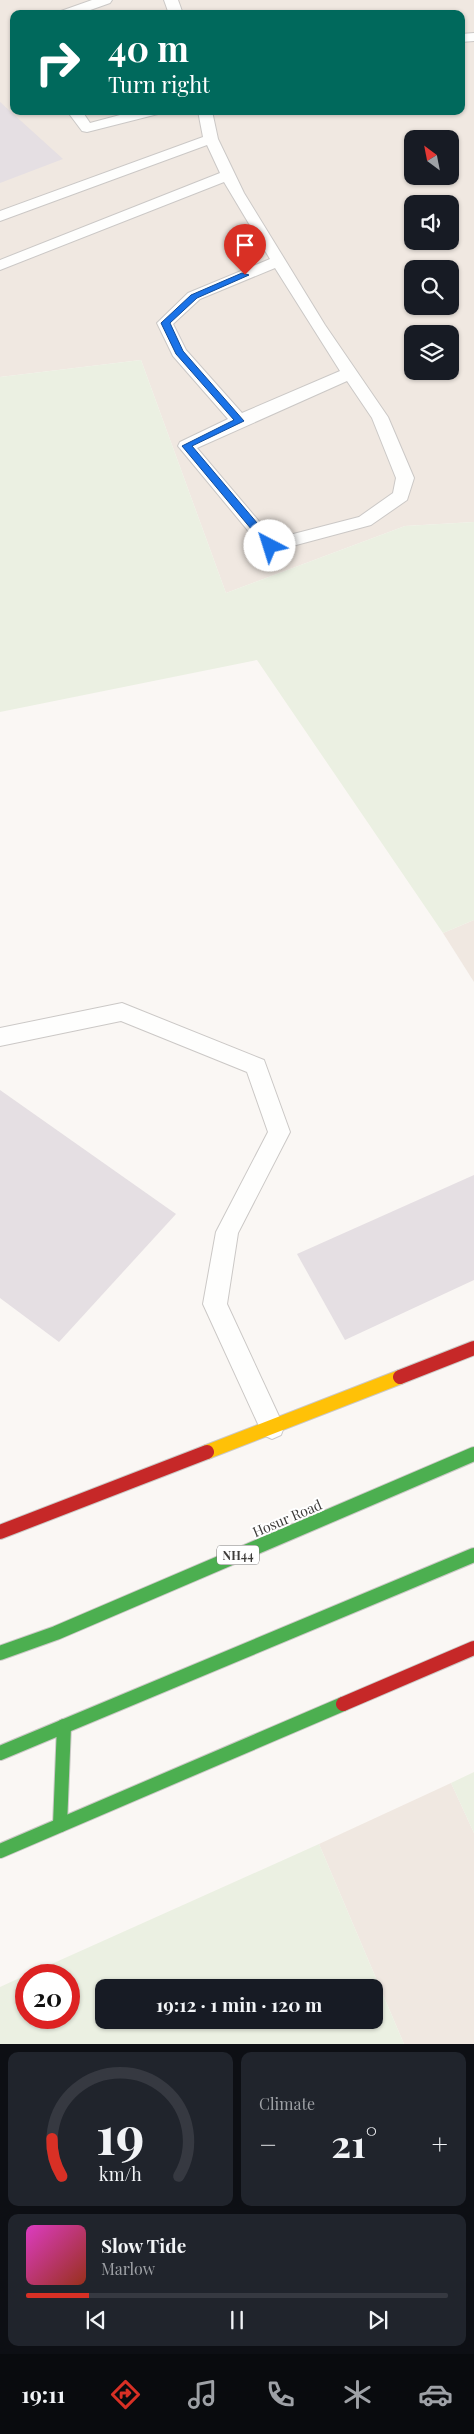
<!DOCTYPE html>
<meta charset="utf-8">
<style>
body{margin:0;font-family:"Playfair Display",serif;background:#20242c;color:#f1f3f6;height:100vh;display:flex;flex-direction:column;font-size:19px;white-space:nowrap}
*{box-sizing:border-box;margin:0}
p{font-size:16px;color:#9ea1a6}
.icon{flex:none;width:28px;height:28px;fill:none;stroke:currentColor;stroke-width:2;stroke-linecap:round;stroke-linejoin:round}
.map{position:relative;height:2044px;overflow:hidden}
.sheet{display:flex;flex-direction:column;gap:8px;padding:8px;background:#0d0f14;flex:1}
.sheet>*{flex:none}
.banner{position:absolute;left:10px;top:10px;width:455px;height:105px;border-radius:10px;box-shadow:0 1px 4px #0004;background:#00695c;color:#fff;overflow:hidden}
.needle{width:32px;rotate:328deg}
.tools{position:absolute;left:404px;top:130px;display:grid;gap:10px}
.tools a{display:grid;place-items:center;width:55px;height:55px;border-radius:10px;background:#171b24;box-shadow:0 1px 4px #0004;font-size:25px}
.speed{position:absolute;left:15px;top:1964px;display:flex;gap:10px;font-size:25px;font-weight:700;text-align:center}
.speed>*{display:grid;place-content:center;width:65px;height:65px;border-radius:50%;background:#171b24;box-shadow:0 1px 4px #0004;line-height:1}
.speed .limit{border:8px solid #d22;background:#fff;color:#111}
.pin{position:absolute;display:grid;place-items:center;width:42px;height:42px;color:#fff;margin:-51px -21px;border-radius:50% 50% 50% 0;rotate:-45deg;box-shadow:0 0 5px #0007}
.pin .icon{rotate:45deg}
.me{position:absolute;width:55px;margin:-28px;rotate:320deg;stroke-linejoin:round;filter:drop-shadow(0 0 4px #0008)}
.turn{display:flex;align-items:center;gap:18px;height:105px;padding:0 15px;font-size:22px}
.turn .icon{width:65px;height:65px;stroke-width:2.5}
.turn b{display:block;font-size:35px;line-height:42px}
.big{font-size:38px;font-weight:700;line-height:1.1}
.sheet .card{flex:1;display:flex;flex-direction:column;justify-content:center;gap:8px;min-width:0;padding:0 18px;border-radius:10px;background:#20242c}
.sheet .dial{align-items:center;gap:0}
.dial svg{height:130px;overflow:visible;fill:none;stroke:#363941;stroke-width:7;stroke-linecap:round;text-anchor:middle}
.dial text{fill:#f1f3f6;stroke:none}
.song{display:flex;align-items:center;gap:15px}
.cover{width:60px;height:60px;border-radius:8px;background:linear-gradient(135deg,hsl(310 70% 55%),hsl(10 70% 35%))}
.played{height:5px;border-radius:2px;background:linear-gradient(90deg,#d93025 15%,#363941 15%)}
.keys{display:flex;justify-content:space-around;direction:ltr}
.heat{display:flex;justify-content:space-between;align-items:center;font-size:28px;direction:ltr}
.sheet .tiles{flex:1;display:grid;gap:8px;grid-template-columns:1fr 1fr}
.card:last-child{grid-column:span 2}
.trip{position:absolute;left:95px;top:1979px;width:288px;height:50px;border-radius:10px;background:#171b24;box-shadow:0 1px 4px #0004;font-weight:700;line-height:50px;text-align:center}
.dock{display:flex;height:80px;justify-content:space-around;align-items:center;background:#090b0e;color:#9ea1a6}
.dock .icon{width:35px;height:35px}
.dock .on{color:#d93025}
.dock b{font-size:22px;color:#f1f3f6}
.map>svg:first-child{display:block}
.built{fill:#f0e8e1;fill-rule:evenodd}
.green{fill:#ebf0e2;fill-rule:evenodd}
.building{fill:#e5dfe3}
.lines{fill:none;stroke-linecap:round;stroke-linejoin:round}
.lane-casing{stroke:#cbc8c6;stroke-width:2}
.fast-casing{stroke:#cbc8c6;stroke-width:16}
.slow-casing{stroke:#cbc8c6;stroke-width:16}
.jam-casing{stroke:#cbc8c6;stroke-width:16}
.lane{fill:#fefefd;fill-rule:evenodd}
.fast{stroke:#4caf50;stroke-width:14}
.slow{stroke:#ffc107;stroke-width:14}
.jam{stroke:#c62828;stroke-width:14}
.route{fill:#1a73e8;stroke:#114b97}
.labels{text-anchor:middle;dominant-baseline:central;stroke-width:4;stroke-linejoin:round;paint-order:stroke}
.shield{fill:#fff;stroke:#787675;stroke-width:1}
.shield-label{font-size:12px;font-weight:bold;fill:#3e3c3a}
.street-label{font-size:14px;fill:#3e3c3a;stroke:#fff}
</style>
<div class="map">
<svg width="474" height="2044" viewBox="0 0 474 2044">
<rect width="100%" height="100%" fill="#faf7f4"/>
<g class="built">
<path d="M0 0H474V522L405 526 226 593 141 360 0 377ZM14 14H461V111H14ZM412 139H450V176H412ZM412 204H450V241H412ZM412 269H450V306H412ZM412 334H450V371H412Z"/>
<polygon points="474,920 474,982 443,933"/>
<polygon points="451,1783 474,1833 474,2044 404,2044 319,1844"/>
</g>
<g class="green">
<polygon points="141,360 226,593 405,526 474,522 474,920 443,933 257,660 0,712 0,377"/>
<polygon points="474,1772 474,1833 451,1783"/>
<path d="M319 1844 404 2044H0V1987L26 1975V2018H69V1975H27ZM104 1988H374V2020H104Z"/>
</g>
<g class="building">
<polygon points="0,102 63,159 0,183"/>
<polygon points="0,1090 176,1214 59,1342 0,1298"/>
<polygon points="474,1175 474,1280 345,1340 297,1254"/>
</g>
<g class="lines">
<defs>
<g id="lane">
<polygon points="92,0 112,0 110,3 79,14 59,14 61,11"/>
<polygon points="164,0 178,0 183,14 169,14"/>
<polygon points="474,33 474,41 461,42 461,34"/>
<polygon points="67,111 82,111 90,123 135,111 160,111 158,114 87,132 82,131"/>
<path d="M198 111H212L218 139 244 193 325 325 388 417 414 478 407 500 371 525 270 552 264 550 178 446 180 442 228 419 173 356 157 323 188 293 270 259 224 182 0 270V260L220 173 207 145 0 221V211L203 137ZM275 268 340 371 242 413 186 350 173 324 200 299ZM347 381 372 418 396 478 393 493 359 517 274 539 197 448Z"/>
<polygon points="122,1003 264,1060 290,1132 238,1233 227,1304 284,1427 281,1435 272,1439 263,1435 203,1304 216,1232 268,1132 247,1072 121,1021 0,1046 0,1028"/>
</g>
<g id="fast">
<polyline points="0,1653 56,1633 474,1454"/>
<polyline points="0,1753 474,1555"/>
<polyline points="60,1825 64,1726"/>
<polyline points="0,1851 343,1704"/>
</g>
<polyline id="slow" points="207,1452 400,1377"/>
<g id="jam">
<polyline points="400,1377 474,1348"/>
<polyline points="0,1532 207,1452"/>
<polyline points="343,1704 474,1648"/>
</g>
</defs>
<use href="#lane" class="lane-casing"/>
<use href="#fast" class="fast-casing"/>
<use href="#slow" class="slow-casing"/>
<use href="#jam" class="jam-casing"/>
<use href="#lane" class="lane"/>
<use href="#fast" class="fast"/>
<use href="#slow" class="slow"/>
<use href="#jam" class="jam"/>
</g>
<polygon class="route" points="242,273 249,275 197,298 170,323 183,351 244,421 192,446 274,543 275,546 270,549 267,548 182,446 234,420 176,354 161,323 191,295"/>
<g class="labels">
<rect class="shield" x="217" y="1545.5" width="42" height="19" rx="4"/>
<g class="shield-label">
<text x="238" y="1555">NH44</text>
</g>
<g class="street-label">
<text transform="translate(287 1518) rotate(-23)">Hosur Road</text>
</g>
</g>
</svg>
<div class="tools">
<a><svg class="needle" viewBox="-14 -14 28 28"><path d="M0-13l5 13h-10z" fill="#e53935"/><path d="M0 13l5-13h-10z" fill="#9ea1a6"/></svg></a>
<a><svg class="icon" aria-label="sound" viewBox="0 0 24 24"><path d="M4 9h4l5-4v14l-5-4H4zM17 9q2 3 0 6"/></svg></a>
<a><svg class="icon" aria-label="search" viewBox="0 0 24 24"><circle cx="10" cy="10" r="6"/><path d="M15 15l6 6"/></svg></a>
<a><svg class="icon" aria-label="layers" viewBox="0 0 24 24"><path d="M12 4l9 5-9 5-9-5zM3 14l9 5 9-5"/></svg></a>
</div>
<div class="speed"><div class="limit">20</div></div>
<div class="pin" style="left:245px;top:275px;background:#d93025"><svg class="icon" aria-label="arrive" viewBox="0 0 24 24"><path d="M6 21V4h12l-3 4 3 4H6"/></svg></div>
<svg class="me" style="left:270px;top:546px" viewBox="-20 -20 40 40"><circle r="19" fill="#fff"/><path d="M0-13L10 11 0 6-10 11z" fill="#1a73e8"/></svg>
<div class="trip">19:12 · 1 min · 120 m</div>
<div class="banner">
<div class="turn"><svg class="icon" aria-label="right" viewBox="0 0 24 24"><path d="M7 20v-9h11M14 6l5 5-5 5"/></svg><div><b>40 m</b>Turn right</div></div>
</div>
</div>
<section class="sheet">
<div class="tiles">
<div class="card dial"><svg viewBox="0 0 100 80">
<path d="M14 69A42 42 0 1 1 86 69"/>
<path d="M14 69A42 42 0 0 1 8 46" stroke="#d93025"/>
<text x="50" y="56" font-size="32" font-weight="700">19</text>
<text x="50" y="72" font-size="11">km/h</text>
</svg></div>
<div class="card"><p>Climate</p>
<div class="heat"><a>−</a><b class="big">21°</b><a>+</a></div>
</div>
<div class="card">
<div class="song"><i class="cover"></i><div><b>Slow Tide</b><p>Marlow</p></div></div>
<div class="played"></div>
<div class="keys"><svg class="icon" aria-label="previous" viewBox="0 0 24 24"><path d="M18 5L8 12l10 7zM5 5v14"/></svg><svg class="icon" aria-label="pause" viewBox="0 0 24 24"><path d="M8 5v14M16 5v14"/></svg><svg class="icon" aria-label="next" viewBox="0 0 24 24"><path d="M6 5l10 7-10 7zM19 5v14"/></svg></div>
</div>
</div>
</section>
<nav class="dock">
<b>19:11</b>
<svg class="icon on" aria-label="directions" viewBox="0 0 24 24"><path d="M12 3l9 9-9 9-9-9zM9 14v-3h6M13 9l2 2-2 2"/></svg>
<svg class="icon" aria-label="music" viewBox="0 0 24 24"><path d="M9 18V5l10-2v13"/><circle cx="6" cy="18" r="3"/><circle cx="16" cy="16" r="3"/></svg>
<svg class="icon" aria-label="phone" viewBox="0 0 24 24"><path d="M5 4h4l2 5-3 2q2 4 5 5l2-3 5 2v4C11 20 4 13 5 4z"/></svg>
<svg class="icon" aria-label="climate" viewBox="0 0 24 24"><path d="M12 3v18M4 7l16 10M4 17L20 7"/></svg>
<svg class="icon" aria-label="car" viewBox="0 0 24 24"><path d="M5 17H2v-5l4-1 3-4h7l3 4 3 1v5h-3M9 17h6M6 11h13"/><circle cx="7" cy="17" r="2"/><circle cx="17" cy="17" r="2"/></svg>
</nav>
